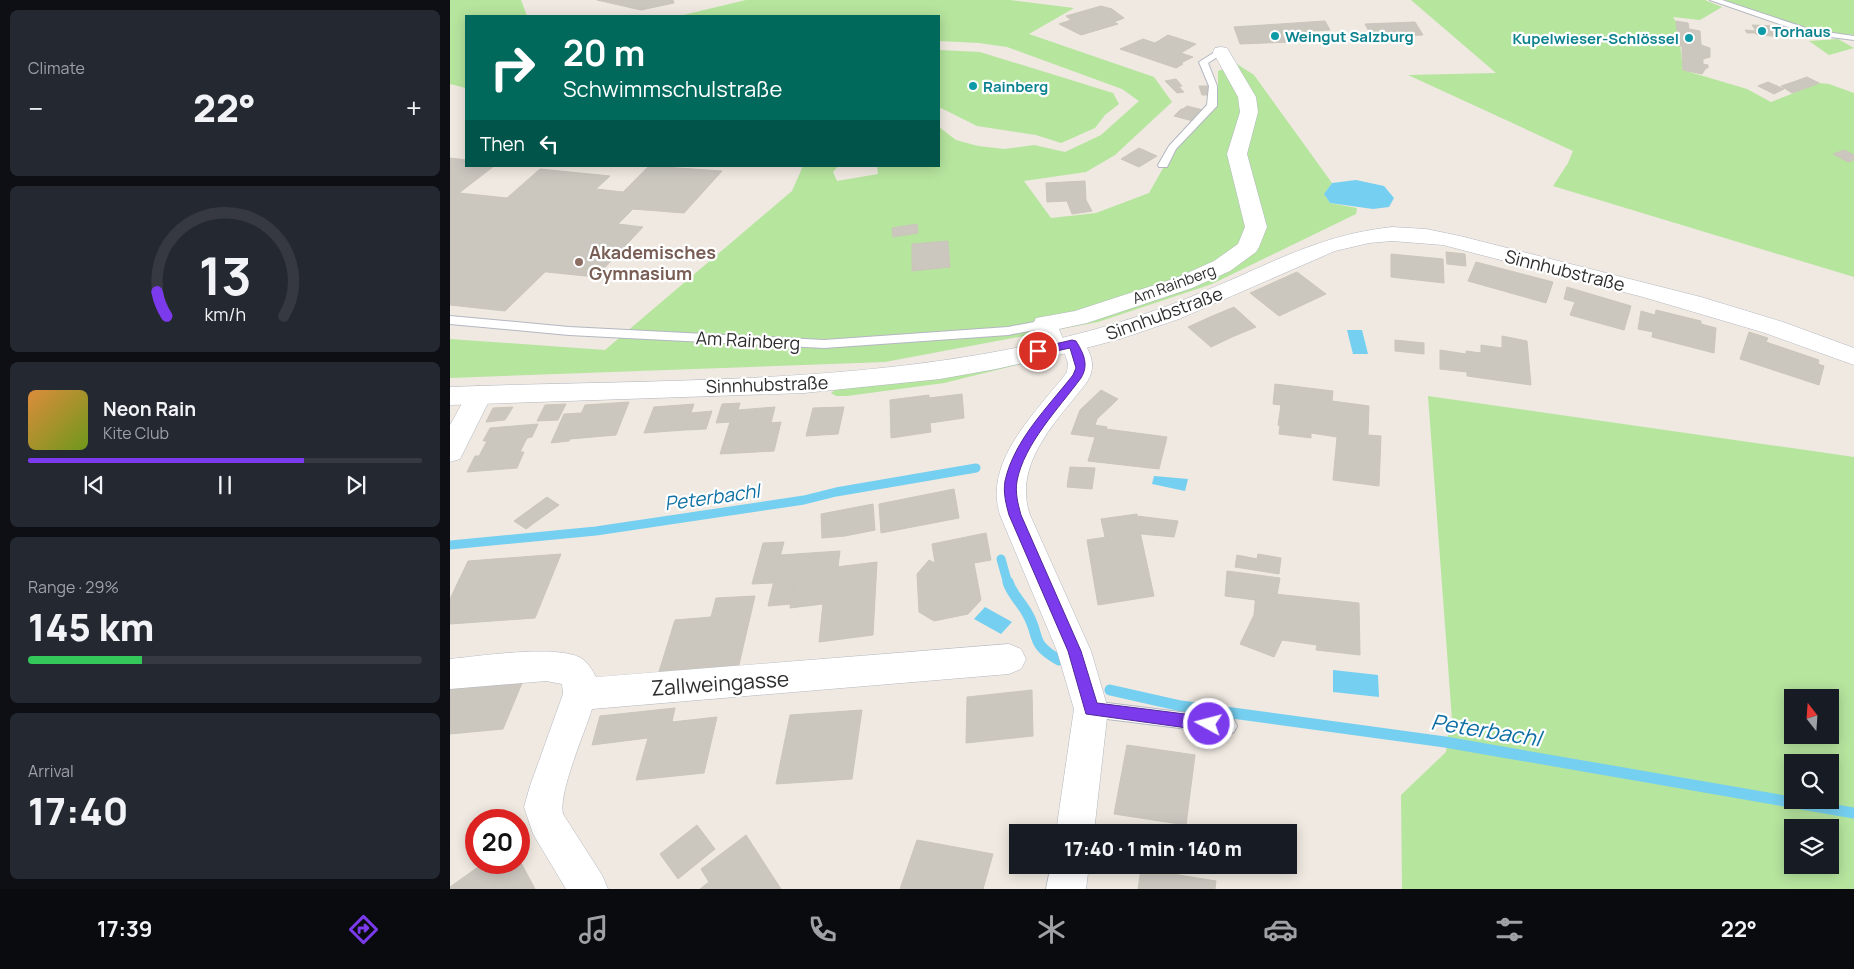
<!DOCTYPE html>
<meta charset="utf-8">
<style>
body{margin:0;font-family:Manrope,sans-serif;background:#242831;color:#f1f3f6;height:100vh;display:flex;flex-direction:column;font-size:19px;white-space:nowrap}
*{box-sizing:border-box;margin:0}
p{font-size:16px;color:#9ea1a6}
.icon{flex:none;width:28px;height:28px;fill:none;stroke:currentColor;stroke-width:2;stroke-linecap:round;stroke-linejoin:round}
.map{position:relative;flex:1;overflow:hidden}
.side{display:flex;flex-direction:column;gap:10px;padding:10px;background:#0d0f14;width:450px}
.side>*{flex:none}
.guide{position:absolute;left:15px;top:15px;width:475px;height:152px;border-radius:0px;box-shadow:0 2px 12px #0003;background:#00695c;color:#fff;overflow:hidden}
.needle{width:32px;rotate:343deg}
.controls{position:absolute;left:1334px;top:689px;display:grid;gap:10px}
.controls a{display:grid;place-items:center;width:55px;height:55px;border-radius:0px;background:#171b24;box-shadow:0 2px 12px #0003;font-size:25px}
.speed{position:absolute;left:15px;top:809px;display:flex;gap:10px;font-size:25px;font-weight:700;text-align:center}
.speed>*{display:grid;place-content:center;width:65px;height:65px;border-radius:50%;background:#171b24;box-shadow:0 2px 12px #0003;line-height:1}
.speed .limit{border:8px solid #d22;background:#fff;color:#111}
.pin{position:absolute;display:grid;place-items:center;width:42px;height:42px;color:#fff;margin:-21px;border:2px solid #fff;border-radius:50%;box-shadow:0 1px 5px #0007}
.me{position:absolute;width:55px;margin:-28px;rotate:277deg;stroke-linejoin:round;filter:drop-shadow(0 0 4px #0008)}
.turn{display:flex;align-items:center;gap:18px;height:105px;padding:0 15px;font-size:22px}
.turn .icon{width:65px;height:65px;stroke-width:2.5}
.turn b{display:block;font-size:35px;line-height:42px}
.then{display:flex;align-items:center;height:48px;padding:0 15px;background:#0003;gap:10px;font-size:19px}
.big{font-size:38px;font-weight:800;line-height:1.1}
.side .widget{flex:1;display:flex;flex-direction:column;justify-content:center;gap:8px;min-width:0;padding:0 18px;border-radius:8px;background:#242831}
.side .dial{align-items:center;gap:0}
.dial svg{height:130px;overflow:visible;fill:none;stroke:#363941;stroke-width:7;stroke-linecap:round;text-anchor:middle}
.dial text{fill:#f1f3f6;stroke:none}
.song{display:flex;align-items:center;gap:15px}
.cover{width:60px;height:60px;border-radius:8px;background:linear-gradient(135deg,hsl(30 70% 55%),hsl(80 70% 35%))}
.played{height:5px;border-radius:2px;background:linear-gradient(90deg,#7c3aed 70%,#363941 70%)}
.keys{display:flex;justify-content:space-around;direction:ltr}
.heat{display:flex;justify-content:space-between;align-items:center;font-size:28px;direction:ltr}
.charge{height:8px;border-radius:4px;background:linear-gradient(90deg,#34c759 29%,#363941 0)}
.trip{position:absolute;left:559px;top:824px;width:288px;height:50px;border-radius:0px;background:#171b24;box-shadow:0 2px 12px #0003;font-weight:800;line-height:50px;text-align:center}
.tab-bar{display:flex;height:80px;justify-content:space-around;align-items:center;background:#090b0e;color:#9ea1a6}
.tab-bar .icon{width:35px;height:35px}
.tab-bar .on{color:#7c3aed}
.tab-bar b{font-size:22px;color:#f1f3f6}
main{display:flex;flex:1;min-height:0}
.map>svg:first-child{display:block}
.green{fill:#b6e59e;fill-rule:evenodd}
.water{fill:#75cff0}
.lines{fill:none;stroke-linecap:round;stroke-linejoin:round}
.stream-far1{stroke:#75cff0;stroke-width:9}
.stream{stroke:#75cff0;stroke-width:11}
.building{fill:#cbc7bf;stroke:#cbc5ba}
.lane-casing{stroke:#b4b7c1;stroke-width:2}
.street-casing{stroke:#b4b7c1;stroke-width:1}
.secondary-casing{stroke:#b4b7c1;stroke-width:1}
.lane{fill:#fff;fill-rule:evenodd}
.street{fill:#fff;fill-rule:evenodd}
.secondary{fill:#fff;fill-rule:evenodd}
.route{fill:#7c3aed;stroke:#51269a}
.culture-dot{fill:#0f9aa8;stroke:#fff;stroke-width:2}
.education-dot{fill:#8d6e63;stroke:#fff;stroke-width:2}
.labels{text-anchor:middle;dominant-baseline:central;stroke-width:4.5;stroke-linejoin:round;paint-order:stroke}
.far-culture-label{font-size:15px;font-weight:bold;fill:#0d838f;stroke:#fff;text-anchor:start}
.far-street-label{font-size:15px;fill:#2e2e2e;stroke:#fff}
.education-label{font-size:18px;font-weight:bold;fill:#785e54;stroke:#fff;text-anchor:start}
.street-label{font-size:18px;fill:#2e2e2e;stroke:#fff}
.water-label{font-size:19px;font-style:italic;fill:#0d6fa3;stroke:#fff}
.near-street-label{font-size:21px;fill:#2e2e2e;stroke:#fff}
.near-water-label{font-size:22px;font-style:italic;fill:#0d6fa3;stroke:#fff}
</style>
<main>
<section class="side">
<div class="widget"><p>Climate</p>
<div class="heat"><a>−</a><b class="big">22°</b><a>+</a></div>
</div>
<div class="widget dial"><svg viewBox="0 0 100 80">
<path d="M14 69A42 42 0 1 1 86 69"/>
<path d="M14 69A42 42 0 0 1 8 54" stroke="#7c3aed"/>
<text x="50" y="56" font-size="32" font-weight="700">13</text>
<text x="50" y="72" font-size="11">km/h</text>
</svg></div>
<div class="widget">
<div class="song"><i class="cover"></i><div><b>Neon Rain</b><p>Kite Club</p></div></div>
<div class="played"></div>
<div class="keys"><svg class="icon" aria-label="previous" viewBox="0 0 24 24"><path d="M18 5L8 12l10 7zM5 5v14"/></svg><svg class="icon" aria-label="pause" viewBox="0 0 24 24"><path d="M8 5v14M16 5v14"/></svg><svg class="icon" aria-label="next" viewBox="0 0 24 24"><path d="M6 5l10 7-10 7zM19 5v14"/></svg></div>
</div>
<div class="widget"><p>Range · 29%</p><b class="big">145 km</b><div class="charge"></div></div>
<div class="widget"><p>Arrival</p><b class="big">17:40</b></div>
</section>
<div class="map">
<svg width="1404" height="889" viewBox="0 0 1404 889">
<rect width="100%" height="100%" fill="#efe9e1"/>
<g class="green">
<polygon points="0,0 71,0 77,16 16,16 16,88 0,84"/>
<polygon points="296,0 560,0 624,8 579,34 704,77 722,102 665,155 636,172 574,181 601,218 646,213 699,193 724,149 768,106 768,71 787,64 804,75 882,183 874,194 880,203 907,208 906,214 762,284 648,322 435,362 0,378 0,339 155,350 342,191 353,166 388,166 383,172 387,181 428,174 427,166 489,166 489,127 506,140 528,146 554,149 584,145 615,152 651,135 689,101 672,89 557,47 529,43 489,41 489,16 229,16"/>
<polygon points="961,0 1255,0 1272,7 1250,20 1223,17 1228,25 1233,70 1297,89 1321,102 1369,83 1379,84 1404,93 1404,277 1103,186 1118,163 1123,151 958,75 1046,73"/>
<polygon points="1268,0 1404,0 1404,35 1358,30"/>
<polygon points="1388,39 1404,48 1379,55 1359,41"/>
<polygon points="489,50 530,52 663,93 669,104 655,115 645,128 611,143 586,135 527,126 489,107"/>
<polygon points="597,357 600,357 494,383 397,396 386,396 381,393 385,390 396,388"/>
<path d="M978 396 1404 457V889H952L951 795 996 752 998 734 1003 733ZM1342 698H1380V735H1342ZM1380 762V800H1342V762ZM1342 828H1380V865H1342Z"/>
</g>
<g class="water">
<polygon points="906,180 934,186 944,198 939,207 923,209 880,203 874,194 882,183"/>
<polygon points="897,330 912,330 918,354 903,354"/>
<polygon points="704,476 738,479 735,491 702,484"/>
<polygon points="535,607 562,622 551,634 524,619"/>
<polygon points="883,670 928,675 929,697 883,692"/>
</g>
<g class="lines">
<g class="stream-far1">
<polyline points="0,545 146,531 354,500 386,492 526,468"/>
<polyline points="551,559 558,584"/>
</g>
<g class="stream">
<path d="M558 582C561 593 571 602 577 613 591 637 579 643 609 660"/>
<polyline points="660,690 731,706 995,742 1404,813"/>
</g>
</g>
<g class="building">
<polygon points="147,0 223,0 224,3 191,10"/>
<polygon points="651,6 662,9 674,18 664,22 668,24 631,35 609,24 621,20 616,16"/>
<polygon points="875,21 880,30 861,31 865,41 790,44 784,27"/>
<polygon points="1226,21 1238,23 1239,29 1250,31 1251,45 1260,48 1260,57 1232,53 1232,46 1229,46"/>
<polygon points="965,22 973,35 922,37 915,24"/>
<polygon points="1302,25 1325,26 1329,32 1334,32 1338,37 1307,35 1305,33 1297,33 1295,30 1306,31"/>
<polygon points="718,35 746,44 731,53 743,57 731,63 733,64 726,68 670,49 693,39 705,43"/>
<polygon points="1232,53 1260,57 1253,59 1253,64 1258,65 1258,68 1256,68 1252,74 1233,70"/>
<polygon points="1357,77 1369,83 1359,87 1346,81"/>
<polygon points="726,79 732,86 729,87 734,92 727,93 715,81"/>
<polygon points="1346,81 1359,87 1342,93 1331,86"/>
<polygon points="1318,82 1334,89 1324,94 1308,86"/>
<polygon points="749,86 759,86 760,95 752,95"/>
<polygon points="737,106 753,110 743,121 724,116 731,109 733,109"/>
<polygon points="689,148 707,156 689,167 671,159"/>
<polygon points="1395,150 1404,155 1404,160 1398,162 1383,154"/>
<polygon points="0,158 16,160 16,166 19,166 0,181"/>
<polygon points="19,166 44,166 0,200 0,181"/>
<polygon points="199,166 272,171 234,213 183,209 168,224 193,227 146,277 67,269 102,235 49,230 30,247 0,244 0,200 9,193 57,198 90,169 160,176 146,189 173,192"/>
<polygon points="635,181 636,200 597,202 596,183"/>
<polygon points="636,200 642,211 622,214 617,201"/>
<polygon points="467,224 468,233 443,237 442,228"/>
<polygon points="49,230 102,235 67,269 95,272 55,311 0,305 0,244 30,247"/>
<polygon points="498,241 500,267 462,271 462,244"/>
<polygon points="996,252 1015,254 1016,266 997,264"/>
<polygon points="941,254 993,259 994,283 941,277"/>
<polygon points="1026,262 1103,282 1096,303 1018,281"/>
<polygon points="847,272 876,294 829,316 800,293"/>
<polygon points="1117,287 1181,306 1174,330 1120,315 1125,302 1114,299"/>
<polygon points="784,307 806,327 782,337 760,317"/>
<polygon points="1206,310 1251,321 1251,324 1266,328 1264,353 1202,337 1203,332 1188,329 1191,311 1205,315"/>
<polygon points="760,317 782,337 761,347 738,327"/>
<polygon points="1299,332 1318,338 1316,342 1369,360 1368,364 1374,366 1369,385 1290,359"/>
<polygon points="1052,336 1077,341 1081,385 1017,376 1017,372 990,369 990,350 1016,354 1016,351 1031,353 1031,345 1052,348"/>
<polygon points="945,340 974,343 974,354 945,351"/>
<polygon points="825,384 883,391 882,401 919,406 918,435 931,436 929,486 883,480 887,437 861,433 861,438 829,434 830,426 828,425 831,405 823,404"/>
<polygon points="651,390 668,399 647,419 645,425 657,427 656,429 717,437 709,469 638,461 645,437 621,434 630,410"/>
<polygon points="512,394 514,418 480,423 481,432 441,438 440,400 479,395 479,398"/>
<polygon points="179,402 166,435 120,439 135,405"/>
<polygon points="290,403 288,410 325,407 321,423 331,422 324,451 270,454 280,422 266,423 272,404"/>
<polygon points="116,404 108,420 87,421 95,405"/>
<polygon points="244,404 235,430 194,433 204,407"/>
<polygon points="63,407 55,420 36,422 43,408"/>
<polygon points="394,407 388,434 356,436 363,408"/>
<polygon points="262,411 256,429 235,430 241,413"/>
<polygon points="131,413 119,441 101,443 114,414"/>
<polygon points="88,424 82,437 77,438 70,452 74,452 67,468 17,472 25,456 29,456 37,441 33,441 40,428"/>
<polygon points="620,467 645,468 642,489 617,487"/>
<polygon points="504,489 509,518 431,533 429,504"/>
<polygon points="97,497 109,505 76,529 64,521"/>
<polygon points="423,504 425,530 395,536 372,538 371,514"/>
<polygon points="687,514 687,516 728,521 724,537 691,534 690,532 655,537 651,519"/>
<polygon points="690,532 704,596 648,605 637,540"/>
<polygon points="536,533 541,560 524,563 531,600 518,614 484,621 469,612 467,574 479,560 485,563 482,544"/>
<polygon points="334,542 323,583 302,584 313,543"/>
<polygon points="390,551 388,567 345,572 341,604 318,606 330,555"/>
<polygon points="111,554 85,618 0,624 0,599 18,561"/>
<polygon points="808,554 831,558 829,574 785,567 787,555 807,559"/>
<polygon points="427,562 423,635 369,642 373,604 340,608 345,572"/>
<polygon points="777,571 830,578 827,595 806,592 805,600 775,596"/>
<polygon points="806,592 909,603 910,655 866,650 867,645 832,640 824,657 790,644 804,615"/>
<polygon points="305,596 288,669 208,675 225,620 261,617 266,598"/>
<polygon points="72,683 53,729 0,734 0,689"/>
<polygon points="582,690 583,736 516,743 517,697"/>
<polygon points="225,708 222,722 267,717 254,773 186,780 198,738 142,745 150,716"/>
<polygon points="412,710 402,779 326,784 340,715"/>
<polygon points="677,745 745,755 736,825 664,814"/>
<polygon points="247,825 265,849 228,879 210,854"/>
<polygon points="296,835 331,889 250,889 259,882 251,869"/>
<polygon points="467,840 543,854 533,889 450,889"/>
<polygon points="69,859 85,889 0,889 0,887 35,862 69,862"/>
<polygon points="691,869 766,881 765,889 688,889"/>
</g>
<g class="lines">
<defs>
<g id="lane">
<polygon points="1260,0 1272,0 1362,30 1404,36 1404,40 1358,34"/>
<polygon points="768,50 775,52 758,63 767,86 767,106 726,149 717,167 709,167 708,165 719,146 757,105 759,86 749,62"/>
<polygon points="0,316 119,327 374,340 558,327 595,320 601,324 595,328 558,335 374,348 119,335 0,324"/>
<polygon points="641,701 778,718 784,720 787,726 784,732 778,734 641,717 635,715 632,709 635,703"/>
</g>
<g id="street">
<path d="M771 47 777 48 806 97 808 112 797 154 817 227 809 247 806 252 780 271 742 288 637 323 609 329 613 339 622 336 631 338C641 353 647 366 637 382 608 420 562 463 580 515L641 651 658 709 644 832H606L624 709 607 651 550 515C536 471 569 431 595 399 602 390 611 381 617 372L618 363 614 352 604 356 595 354 583 324 586 318 625 311 726 278 764 261 788 244 795 227 777 154 790 112 788 97 763 52 765 48Z"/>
<polygon points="29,386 38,389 42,395 10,459 0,462 0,425 20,389"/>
<path d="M559 644 571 649 576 659 571 669 559 674 142 709C135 732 108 793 113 814L152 875 158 889H116L83 834 74 807 80 786 113 694 112 684 96 681 0 689V659C30 656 103 645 129 657 137 661 142 669 146 677Z"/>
<polygon points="601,865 639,865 636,889 596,889"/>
</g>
<path id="secondary" d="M942 227 976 229 1010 236 1251 297 1333 322 1404 348V365L1315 333 1193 297 993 245 942 241 919 243 885 251 729 319 670 339 621 352 546 369 490 379 354 393 0 405V387C201 379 405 386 603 340 655 328 706 312 755 291 821 264 868 235 942 227Z"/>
</defs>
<use href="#lane" class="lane-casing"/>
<use href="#street" class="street-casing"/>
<use href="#secondary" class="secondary-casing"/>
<use href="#lane" class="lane"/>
<use href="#street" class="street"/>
<use href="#secondary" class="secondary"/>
</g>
<path class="route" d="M622 340 626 341C634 354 639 365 631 378 609 408 574 444 567 481 565 493 568 504 571 515L631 651 647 703 759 717 764 719 766 724 764 729 759 731 636 714 618 651 559 515C556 504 553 493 555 481 564 440 598 407 623 375L626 368 620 348 588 355 582 351 588 348Z"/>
<g class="culture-dot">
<circle cx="1312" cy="31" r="5"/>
<circle cx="825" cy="36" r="5"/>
<circle cx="1239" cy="38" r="5"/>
<circle cx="523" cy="86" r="5"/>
</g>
<circle class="education-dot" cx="129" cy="262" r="5"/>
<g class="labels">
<g class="far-culture-label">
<text x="1322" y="31">Torhaus</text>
<text x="835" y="36">Weingut Salzburg</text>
<text x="1229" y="38" text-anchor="end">Kupelwieser-Schlössel</text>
<text x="533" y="86">Rainberg</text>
</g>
<g class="far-street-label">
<text transform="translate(724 284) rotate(-20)">Am Rainberg</text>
</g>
<g class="education-label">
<text x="139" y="252">Akademisches<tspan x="139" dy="21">Gymnasium</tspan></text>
</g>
<g class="street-label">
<text transform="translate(1115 270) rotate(14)">Sinnhubstraße</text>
<text transform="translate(714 313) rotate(-20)">Sinnhubstraße</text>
<text transform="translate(298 340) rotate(3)">Am Rainberg</text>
<text transform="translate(317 384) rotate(-2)">Sinnhubstraße</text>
</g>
<g class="water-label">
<text transform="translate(262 497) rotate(-8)">Peterbachl</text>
</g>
<g class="near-street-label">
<text transform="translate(270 683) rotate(-4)">Zallweingasse</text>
</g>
<g class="near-water-label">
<text transform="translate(1036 730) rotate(9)">Peterbachl</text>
</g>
</g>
</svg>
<div class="controls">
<a><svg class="needle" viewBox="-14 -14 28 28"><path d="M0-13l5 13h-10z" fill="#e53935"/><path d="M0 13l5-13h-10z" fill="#9ea1a6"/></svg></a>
<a><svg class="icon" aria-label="search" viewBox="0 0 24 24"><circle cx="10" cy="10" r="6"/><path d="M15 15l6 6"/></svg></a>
<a><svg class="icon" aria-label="layers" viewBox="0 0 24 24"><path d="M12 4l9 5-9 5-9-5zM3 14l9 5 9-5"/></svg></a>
</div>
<div class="speed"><div class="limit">20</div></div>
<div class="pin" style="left:588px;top:351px;background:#d93025"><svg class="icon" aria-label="arrive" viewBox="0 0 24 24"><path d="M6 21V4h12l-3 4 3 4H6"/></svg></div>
<svg class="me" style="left:759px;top:724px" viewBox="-20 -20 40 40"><circle r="17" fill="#7c3aed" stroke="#fff" stroke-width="3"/><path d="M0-11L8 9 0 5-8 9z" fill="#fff"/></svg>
<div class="trip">17:40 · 1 min · 140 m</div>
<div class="guide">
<div class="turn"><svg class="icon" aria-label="right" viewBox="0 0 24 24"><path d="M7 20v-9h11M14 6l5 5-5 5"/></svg><div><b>20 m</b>Schwimmschulstraße</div></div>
<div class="then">Then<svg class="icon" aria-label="left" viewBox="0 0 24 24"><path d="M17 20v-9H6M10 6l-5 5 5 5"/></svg></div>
</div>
</div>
</main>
<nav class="tab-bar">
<b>17:39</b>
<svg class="icon on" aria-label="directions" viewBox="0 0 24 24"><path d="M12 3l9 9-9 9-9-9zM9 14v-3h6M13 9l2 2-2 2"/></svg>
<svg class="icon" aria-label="music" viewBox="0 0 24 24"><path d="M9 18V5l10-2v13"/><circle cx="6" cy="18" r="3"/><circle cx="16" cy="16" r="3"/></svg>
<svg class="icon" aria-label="phone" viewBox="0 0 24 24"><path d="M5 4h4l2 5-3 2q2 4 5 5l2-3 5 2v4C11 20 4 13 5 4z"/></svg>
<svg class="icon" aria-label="climate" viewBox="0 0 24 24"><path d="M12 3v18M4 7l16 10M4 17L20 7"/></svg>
<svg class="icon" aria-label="car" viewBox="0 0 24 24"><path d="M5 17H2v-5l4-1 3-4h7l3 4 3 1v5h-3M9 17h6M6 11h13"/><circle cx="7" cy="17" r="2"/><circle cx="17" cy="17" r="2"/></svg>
<svg class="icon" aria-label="filters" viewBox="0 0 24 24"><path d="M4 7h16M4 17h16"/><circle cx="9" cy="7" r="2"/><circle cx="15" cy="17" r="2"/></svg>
<b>22°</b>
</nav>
